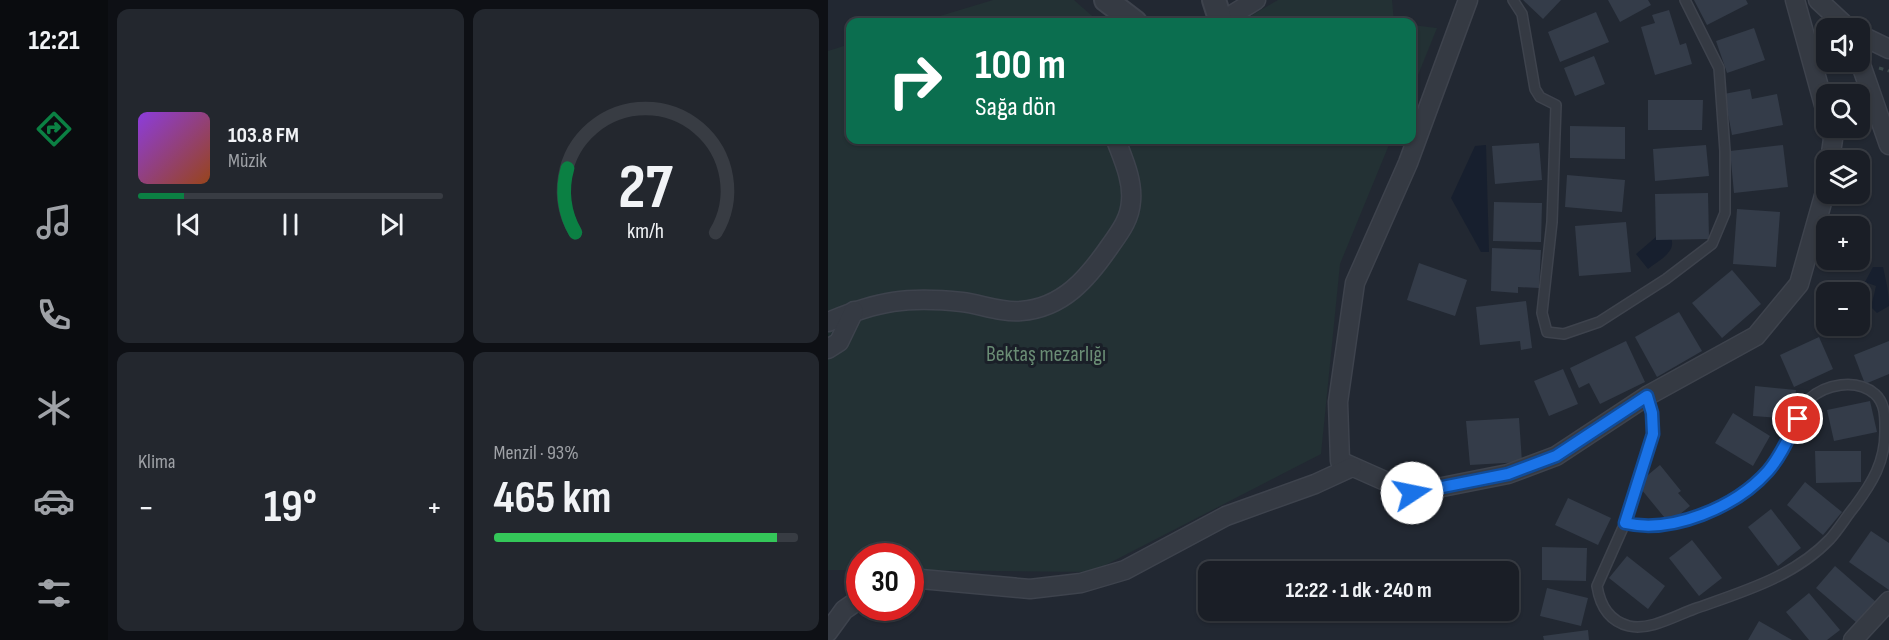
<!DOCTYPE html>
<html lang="tr">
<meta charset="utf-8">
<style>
body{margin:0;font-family:"Sofia Sans Condensed",sans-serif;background:#23272e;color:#f1f3f6;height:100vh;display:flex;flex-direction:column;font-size:22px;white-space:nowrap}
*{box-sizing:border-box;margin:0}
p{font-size:20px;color:#9fa2a7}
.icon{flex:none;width:33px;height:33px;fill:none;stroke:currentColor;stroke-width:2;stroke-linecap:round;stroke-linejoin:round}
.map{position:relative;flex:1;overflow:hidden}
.panel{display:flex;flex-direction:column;gap:9px;padding:9px;background:#0e1015;width:720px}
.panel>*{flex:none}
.hud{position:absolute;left:18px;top:18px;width:570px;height:126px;border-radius:12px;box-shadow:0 2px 4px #0004,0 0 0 2px #383c43;background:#0b6e4f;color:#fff;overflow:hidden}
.controls{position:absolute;left:988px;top:18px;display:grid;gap:12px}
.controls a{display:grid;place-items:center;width:54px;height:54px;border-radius:12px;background:#1a1e26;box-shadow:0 2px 4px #0004,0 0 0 2px #383c43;font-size:30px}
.speed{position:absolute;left:18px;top:543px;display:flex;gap:12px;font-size:30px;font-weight:700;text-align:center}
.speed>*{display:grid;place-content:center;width:78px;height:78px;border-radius:50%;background:#1a1e26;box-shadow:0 2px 4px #0004,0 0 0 2px #383c43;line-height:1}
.speed .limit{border:9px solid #d22;background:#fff;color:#111}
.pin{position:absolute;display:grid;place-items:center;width:51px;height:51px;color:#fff;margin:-26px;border:3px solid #fff;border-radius:50%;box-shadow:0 2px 6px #0007}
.me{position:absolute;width:66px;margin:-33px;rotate:79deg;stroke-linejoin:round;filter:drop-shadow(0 0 4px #0008)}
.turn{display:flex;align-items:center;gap:21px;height:126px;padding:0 30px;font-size:27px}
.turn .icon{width:78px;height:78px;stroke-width:2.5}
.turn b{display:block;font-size:42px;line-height:51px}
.big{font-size:45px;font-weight:700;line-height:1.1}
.panel .card{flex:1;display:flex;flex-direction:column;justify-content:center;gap:9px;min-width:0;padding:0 21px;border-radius:12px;background:#23272e}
.panel .dial{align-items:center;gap:0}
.dial svg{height:156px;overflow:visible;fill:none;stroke:#383c43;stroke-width:7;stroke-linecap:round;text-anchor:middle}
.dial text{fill:#f1f3f6;stroke:none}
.song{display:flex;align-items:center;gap:18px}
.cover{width:72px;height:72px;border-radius:9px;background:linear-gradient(135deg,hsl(270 70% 55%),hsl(20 70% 35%))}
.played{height:6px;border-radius:3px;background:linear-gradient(90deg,#0b8043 15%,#383c43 15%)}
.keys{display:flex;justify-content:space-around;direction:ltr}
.heat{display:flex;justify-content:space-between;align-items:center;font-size:33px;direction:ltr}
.charge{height:9px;border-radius:4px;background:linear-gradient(90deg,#34c759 93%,#383c43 0)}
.panel .tiles{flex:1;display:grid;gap:9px;grid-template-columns:repeat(2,1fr)}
.trip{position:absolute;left:370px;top:561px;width:321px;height:60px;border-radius:12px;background:#1a1e26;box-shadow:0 2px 4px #0004,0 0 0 2px #383c43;font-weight:700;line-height:60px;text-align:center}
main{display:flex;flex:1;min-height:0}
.menu{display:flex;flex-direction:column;width:108px;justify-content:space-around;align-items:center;background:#0a0c0f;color:#9fa2a7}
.menu .icon{width:42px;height:42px}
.menu .active{color:#0b8043}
.menu b{font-size:27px;color:#f1f3f6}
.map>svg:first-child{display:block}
.green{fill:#233134}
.water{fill:#171f2e}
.building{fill:#343c49}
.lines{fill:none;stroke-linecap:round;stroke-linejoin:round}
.service-casing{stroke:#3e434d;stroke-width:12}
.minor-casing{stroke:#3e434d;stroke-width:21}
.tertiary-casing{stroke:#3e434d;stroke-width:26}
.path{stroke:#3c4a4c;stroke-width:3;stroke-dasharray:4.5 4.5;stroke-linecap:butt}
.service{stroke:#353a43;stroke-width:9}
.minor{stroke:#353a43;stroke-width:18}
.tertiary{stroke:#353a43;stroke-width:22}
.route-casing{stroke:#114b97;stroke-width:15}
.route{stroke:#1a73e8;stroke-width:10}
.labels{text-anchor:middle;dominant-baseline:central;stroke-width:6;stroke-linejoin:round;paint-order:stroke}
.park-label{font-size:22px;fill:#6a8d75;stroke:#1a1f28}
</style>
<main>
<nav class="menu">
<b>12:21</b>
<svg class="icon active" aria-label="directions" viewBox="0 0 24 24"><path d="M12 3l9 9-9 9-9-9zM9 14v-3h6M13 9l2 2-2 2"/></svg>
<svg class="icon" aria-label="music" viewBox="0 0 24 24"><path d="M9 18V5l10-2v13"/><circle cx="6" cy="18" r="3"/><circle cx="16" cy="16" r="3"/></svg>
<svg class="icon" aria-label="phone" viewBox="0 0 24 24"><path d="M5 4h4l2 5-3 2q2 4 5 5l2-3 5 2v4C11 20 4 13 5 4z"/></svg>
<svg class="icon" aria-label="climate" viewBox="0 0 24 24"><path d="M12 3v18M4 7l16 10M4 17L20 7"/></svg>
<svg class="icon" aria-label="car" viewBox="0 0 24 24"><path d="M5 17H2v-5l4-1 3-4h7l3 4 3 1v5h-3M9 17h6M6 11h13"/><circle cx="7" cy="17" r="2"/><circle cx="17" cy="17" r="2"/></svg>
<svg class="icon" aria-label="filters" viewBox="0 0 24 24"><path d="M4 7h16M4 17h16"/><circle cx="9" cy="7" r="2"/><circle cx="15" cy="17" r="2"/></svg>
</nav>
<section class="panel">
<div class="tiles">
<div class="card">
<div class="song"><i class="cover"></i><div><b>103.8 FM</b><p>Müzik</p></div></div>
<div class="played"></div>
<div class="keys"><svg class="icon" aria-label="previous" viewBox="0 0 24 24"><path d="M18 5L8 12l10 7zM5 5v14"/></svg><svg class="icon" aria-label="pause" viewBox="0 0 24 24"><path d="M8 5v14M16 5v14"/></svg><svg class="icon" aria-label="next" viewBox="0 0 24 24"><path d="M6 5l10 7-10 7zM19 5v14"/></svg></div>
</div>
<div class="card dial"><svg viewBox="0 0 100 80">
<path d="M14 69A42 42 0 1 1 86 69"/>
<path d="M14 69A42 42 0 0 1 10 36" stroke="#0b8043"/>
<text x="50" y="56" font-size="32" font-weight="700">27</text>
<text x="50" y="72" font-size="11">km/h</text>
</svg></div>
<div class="card"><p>Klima</p>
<div class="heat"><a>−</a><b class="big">19°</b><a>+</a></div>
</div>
<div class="card"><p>Menzil · 93%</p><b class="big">465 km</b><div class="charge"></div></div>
</div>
</section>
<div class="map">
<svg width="1061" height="640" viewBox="0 0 1061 640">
<rect width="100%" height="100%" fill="#222832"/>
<g class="green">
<polygon points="165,0 246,0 271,22 92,22"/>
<polygon points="450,0 564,0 566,22 420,22 424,15"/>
<polygon points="584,25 609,28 584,90"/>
<polygon points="22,44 22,140 563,140 512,264 493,454 264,572 83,570 82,556 32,556 31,570 0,570 0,51"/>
</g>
<g class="water">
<polygon points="658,145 661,252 653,252 623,198 647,146"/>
<path d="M829 236 843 238C849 252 830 261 820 269L808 254Z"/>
<path d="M1045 267H1055C1058 281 1061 292 1061 306L1049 313 1043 307 1048 286 1037 282Z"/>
</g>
<g class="building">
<polygon points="695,0 733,0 715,19"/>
<polygon points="780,0 820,0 823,5 792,22"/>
<polygon points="866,0 918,0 920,4 879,25"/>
<polygon points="841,10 852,45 858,43 864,64 827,75 813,27 827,23 824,15"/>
<polygon points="768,12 781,42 732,62 720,32"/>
<polygon points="926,28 937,60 899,73 888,41"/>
<polygon points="766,56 777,84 747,96 736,68"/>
<polygon points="922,89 924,99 949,94 955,125 904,135 896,94"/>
<polygon points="820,100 875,100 874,130 820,130"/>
<polygon points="742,126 797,127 797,159 742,158"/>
<polygon points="711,143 714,180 667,184 664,146"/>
<polygon points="878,145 881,176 827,181 825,149"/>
<polygon points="955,145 960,187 906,193 902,151"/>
<polygon points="739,175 797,180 794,212 737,207"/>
<polygon points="880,193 881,239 828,240 827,194"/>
<polygon points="666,202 714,203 713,242 665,241"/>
<polygon points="909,209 952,212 948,267 905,264"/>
<polygon points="798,222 803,272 751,276 747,226"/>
<polygon points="664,248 713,250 711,288 690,287 690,293 663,291"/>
<polygon points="591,263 639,280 627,316 579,300"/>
<polygon points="904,270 933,304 894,338 864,303"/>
<polygon points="698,301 704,348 693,350 692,341 652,345 648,307"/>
<polygon points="851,312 874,351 829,377 807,337"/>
<polygon points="991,337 1005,369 966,387 952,355"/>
<polygon points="798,341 817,382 772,404 761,383 751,388 742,368"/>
<polygon points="1061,341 1061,374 1037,384 1026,355"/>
<polygon points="735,369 750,404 721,416 706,381"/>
<polygon points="927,386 968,390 965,419 925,416"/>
<polygon points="1042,401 1049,432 1006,441 999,410"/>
<polygon points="905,413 942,436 925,466 887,443"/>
<polygon points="691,418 694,462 642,465 638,421"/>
<polygon points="987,451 1033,451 1033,482 988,483"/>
<polygon points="832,465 853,491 850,493 862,506 841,523 809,484"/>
<polygon points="977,482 1014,512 995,535 959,505"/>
<polygon points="740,498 783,518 770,545 727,525"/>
<polygon points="943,509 973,548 950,566 920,527"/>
<polygon points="1043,531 1061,543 1061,590 1021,562"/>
<polygon points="864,540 894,578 871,596 841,558"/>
<polygon points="714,547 759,548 758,581 714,580"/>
<polygon points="799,556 837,586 820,609 781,578"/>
<polygon points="1007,566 1048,602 1029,623 988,588"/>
<polygon points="719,588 760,598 753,626 712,616"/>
<polygon points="981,593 1012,630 999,640 981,640 958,612"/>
<polygon points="931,621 964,640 920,640"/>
<polygon points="760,630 761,640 716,640 715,636"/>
</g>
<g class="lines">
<defs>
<g id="service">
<polyline points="685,0 694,14 707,89 712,97 728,105 724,222 714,313 719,332 736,334 771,322 838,279 884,244 897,213 897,151 891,68 857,0"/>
<path d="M797 523C847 534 919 503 949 460 961 442 965 416 980 400 997 384 1028 378 1047 394 1058 404 1057 419 1057 432 1057 462 1044 483 1027 506 1018 517 1011 529 1002 539 966 577 914 592 866 609 847 616 821 631 801 626 781 621 772 605 769 586L797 523 825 434 824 413 819 396"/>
</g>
<g id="minor">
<polyline points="640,0 580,163 527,283 510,402 512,461 584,493 680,474 728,456 819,396 928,336 971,284 999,185"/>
<polyline points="967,0 999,116"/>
<polyline points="990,0 1020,28"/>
<polyline points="394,21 428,0"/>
<polyline points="1032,35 1061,49"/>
<polyline points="1032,62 1061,145"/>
<polyline points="1002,128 1005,139 1002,160"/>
<path d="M0 322C50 301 79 296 134 302 152 304 174 313 193 311 235 308 260 278 282 246 292 232 302 219 303 201 305 180 295 159 288 140"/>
<polyline points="0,349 11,342 26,311"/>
<polyline points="82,578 202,589 253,583 297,570 398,516 487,484 524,467"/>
<polyline points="0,632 16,610 32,599"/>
<polyline points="1025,640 1061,601"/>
</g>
<g id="tertiary">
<polyline points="278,0 307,22"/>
<polyline points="386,0 393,22"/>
</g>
</defs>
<use href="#service" class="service-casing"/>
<use href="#minor" class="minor-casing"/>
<use href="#tertiary" class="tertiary-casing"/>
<polyline class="path" points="1051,68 1061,71"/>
<use href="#service" class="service"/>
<use href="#minor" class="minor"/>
<use href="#tertiary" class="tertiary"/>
</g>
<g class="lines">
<defs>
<path id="route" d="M584 493 680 474 728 456 819 396 824 413 825 434 797 523C844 534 908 507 940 471 953 456 961 437 970 419"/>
</defs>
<use href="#route" class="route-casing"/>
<use href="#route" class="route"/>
</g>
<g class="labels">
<g class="park-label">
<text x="218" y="354">Bektaş mezarlığı</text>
</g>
</g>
</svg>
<div class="controls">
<a><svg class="icon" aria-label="sound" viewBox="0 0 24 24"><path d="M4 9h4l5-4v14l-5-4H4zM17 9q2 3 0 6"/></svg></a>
<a><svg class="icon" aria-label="search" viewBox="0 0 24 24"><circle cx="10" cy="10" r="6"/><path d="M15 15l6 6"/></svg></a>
<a><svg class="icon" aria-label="layers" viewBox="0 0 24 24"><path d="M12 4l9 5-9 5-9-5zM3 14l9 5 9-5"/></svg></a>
<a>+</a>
<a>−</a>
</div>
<div class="speed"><div class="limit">30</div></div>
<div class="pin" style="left:970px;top:419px;background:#d93025"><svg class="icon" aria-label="arrive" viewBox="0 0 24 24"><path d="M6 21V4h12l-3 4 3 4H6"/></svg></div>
<svg class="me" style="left:584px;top:493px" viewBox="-20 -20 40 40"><circle r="19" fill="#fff"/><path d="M0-13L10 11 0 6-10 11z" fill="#1a73e8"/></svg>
<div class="trip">12:22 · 1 dk · 240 m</div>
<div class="hud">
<div class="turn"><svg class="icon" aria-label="right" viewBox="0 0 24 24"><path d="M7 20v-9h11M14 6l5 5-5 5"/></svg><div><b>100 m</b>Sağa dön</div></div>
</div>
</div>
</main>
